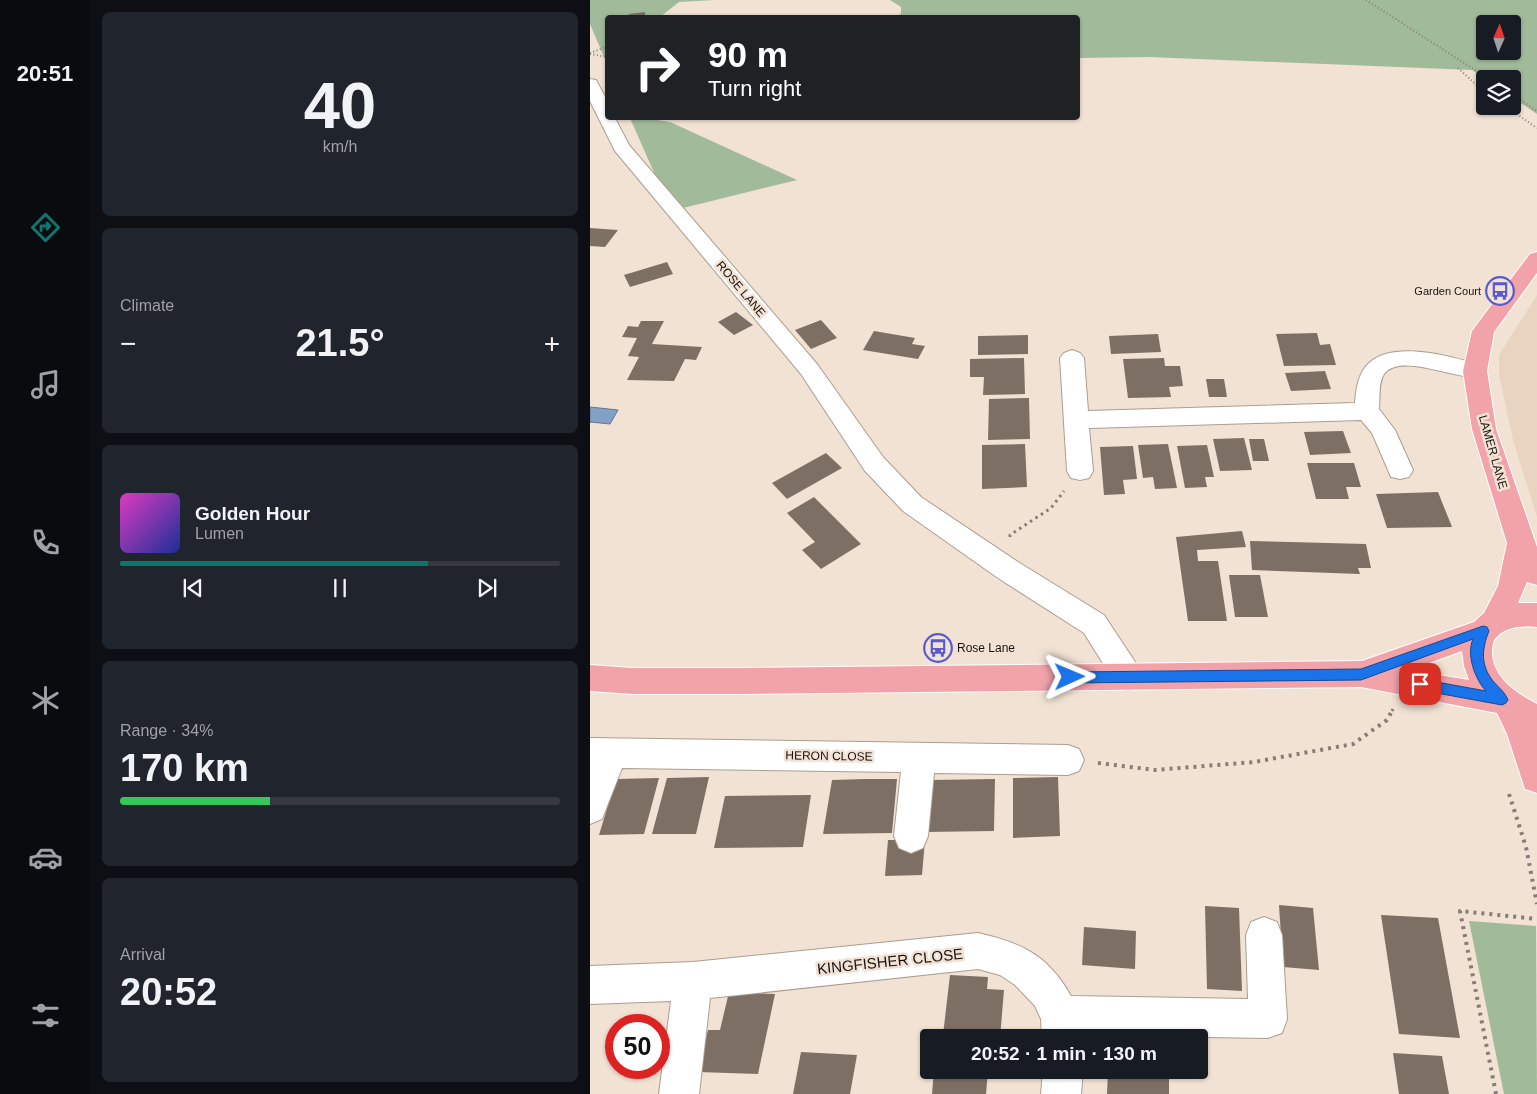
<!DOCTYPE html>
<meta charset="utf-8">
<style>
body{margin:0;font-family:Helvetica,sans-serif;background:#20242c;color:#f1f3f6;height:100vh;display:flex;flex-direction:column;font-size:19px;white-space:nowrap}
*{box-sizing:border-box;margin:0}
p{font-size:16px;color:#9ea1a6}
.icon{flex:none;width:28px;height:28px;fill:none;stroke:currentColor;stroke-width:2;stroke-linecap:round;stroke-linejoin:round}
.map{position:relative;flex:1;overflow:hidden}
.sheet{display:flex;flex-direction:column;gap:12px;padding:12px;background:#0d0f14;width:500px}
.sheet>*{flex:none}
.banner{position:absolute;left:15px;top:15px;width:475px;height:105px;border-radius:5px;box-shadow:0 1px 4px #0004;background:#202124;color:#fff;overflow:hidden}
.needle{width:32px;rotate:3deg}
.tools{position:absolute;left:886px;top:15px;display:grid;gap:10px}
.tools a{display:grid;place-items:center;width:45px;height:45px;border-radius:5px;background:#171b24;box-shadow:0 1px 4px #0004;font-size:25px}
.speed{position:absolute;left:15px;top:1014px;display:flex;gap:10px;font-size:25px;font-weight:700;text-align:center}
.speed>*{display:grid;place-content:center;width:65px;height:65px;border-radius:50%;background:#171b24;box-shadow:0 1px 4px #0004;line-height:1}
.speed .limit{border:8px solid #d22;background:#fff;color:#111}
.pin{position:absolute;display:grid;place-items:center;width:42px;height:42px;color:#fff;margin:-21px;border-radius:10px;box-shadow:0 2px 8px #0006}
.me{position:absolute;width:55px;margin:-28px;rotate:89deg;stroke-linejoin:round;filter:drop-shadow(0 0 4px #0008)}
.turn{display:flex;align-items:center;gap:18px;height:105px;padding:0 20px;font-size:22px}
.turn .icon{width:65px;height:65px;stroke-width:2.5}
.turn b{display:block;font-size:35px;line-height:42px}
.big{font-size:38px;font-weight:800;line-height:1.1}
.sheet .widget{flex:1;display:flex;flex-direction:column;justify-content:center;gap:8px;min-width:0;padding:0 18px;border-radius:8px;background:#20242c}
.sheet .dial{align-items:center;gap:0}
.dial b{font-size:65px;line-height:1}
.song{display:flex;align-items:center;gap:15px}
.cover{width:60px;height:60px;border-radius:8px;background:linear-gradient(135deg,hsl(310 70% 55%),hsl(230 70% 35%))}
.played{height:5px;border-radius:2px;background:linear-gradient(90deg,#0f766e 70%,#363941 70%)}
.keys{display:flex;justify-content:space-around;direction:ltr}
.heat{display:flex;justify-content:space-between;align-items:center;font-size:28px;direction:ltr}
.charge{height:8px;border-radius:4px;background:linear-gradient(90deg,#34c759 34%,#363941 0)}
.trip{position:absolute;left:330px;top:1029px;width:288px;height:50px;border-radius:5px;background:#171b24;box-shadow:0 1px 4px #0004;font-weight:800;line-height:50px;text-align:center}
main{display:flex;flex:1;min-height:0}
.tab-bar{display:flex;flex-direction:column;width:90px;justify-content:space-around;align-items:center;background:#090b0e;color:#9ea1a6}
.tab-bar .icon{width:35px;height:35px}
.tab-bar .selected{color:#0f766e}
.tab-bar b{font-size:22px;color:#f1f3f6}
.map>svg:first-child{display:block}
.built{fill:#e9d4c1}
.green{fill:#a1ba9a;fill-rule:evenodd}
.water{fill:#83a0c7;stroke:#637690}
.building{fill:#7d6f64}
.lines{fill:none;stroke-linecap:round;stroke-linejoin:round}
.minor-casing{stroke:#ab9d90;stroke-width:2}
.major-casing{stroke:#fff;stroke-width:2}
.path-far2{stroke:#877d74;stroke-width:2;stroke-dasharray:1 2.5;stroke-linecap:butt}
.path-far1{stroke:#877d74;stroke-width:3;stroke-dasharray:2.5 4;stroke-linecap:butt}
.path{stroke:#877d74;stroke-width:4;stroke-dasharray:3 5;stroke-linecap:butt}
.minor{fill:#fff;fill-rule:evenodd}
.major{fill:#f2a3aa;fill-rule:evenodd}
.route{fill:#1a73e8;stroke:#114b97}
.labels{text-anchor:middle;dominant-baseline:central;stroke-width:5;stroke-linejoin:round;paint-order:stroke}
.far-poi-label{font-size:11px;fill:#19130f;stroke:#f1e2d4;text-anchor:end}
.street-label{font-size:12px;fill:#19130f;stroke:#f1e2d4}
.poi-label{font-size:12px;fill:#19130f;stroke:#f1e2d4;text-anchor:start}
.near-street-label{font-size:15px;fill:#19130f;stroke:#f1e2d4}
</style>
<main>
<nav class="tab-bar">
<b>20:51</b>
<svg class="icon selected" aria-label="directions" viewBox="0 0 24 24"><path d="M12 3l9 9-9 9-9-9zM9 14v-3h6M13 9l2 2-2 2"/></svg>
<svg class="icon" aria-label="music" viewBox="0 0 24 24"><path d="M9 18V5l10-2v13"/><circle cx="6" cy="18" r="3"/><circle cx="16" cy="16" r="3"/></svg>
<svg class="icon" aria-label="phone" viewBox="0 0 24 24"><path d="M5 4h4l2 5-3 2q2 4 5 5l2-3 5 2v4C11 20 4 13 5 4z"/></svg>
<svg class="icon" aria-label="climate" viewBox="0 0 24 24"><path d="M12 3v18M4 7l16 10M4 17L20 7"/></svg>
<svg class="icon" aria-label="car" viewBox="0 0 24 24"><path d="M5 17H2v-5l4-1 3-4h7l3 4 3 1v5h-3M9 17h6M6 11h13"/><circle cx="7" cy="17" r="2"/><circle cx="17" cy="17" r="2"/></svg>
<svg class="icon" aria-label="filters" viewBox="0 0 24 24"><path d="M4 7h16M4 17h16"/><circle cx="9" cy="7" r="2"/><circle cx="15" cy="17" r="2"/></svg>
</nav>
<section class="sheet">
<div class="widget dial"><b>40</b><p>km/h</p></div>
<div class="widget"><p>Climate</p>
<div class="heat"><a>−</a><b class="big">21.5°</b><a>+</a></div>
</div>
<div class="widget">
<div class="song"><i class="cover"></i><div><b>Golden Hour</b><p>Lumen</p></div></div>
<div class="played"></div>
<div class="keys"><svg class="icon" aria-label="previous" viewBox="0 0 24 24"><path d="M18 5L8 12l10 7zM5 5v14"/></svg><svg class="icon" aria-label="pause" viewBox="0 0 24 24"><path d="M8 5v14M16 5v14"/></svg><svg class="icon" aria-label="next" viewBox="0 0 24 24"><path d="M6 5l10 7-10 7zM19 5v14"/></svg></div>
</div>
<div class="widget"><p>Range · 34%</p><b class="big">170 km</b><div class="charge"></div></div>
<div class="widget"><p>Arrival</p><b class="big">20:52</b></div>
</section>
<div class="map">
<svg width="947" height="1094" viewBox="0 0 947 1094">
<rect width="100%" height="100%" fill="#f1e2d4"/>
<polygon class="built" points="947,295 947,517 923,440 909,375 909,355"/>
<g class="green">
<polygon points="0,0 125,0 89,2 70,17 18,18 17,64 0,24"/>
<path d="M300 0H947V114L923 98 922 79H895L882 70 559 57 488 58V18L302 17 311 14V7ZM895 24H922V51H895Z"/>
<polygon points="40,118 54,118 80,122 207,180 81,211"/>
<polygon points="879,921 946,926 947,1094 914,1094"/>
</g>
<polygon class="water" points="0,407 28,410 20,424 0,422"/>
<g class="building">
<polygon points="55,12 55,18 39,18 39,14"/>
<polygon points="0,228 28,230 15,247 0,246"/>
<polygon points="77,262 83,274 40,287 34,275"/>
<polygon points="146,312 163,325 144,335 128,322"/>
<polygon points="231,320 247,338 221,349 205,330"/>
<polygon points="51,321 74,321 62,344 112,347 106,360 95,359 84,381 37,380 49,357 38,356 47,338 32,337 38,326 48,327"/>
<polygon points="284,331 325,338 322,344 335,346 328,359 273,350"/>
<polygon points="727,333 730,345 740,344 746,365 694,366 686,334"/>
<polygon points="568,334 571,352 521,354 519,336"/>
<polygon points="438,335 438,354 388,355 388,336"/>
<polygon points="434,358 435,394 393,395 394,377 380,377 380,359"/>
<polygon points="574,358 575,366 590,366 593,386 579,387 581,397 538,398 533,359"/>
<polygon points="735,371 741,389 701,391 695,373"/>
<polygon points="616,379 634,379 637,397 619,397"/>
<polygon points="439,398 440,439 398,440 399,399"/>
<polygon points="753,431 761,453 720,455 714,432"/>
<polygon points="654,438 662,470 630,471 623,439"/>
<polygon points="659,439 674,439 679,461 663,461"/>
<polygon points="435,444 437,487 392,489 392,445"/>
<polygon points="578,444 587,488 565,489 563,477 553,478 548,445"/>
<polygon points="617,445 624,477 615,477 617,487 595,488 587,446"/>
<polygon points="543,446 547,479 533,480 535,494 514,495 510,447"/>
<polygon points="236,453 252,468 197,499 182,483"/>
<polygon points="717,463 764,463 771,487 756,487 759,499 726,499"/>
<polygon points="848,492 862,527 797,528 786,494"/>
<polygon points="224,497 271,544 231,569 212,550 225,542 197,513"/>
<polygon points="652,531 656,547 607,550 608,561 628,561 637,621 598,621 586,537"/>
<polygon points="660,541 776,544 781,568 768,568 770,574 662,570"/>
<polygon points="639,575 670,575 678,617 645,617"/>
<polygon points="119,777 106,834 62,834 77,778"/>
<polygon points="468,777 470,836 423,838 423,778"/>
<polygon points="69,778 54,834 9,835 26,779"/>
<polygon points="275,779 307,779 302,833 233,834 242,780"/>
<polygon points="405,779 404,831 336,832 340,780"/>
<polygon points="221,795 213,847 124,848 135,796"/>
<polygon points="298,840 335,840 332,875 295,876"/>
<polygon points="689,905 723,908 729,970 693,967"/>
<polygon points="615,906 649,908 652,991 617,989"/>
<polygon points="791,915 848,918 870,1038 809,1034"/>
<polygon points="494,927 546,931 545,969 492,965"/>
<polygon points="360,975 398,977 397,989 414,990 410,1038 353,1035"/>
<polygon points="139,992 185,994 168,1074 108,1072 118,1030 130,1030"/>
<polygon points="211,1052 267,1055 260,1094 203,1094"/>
<polygon points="803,1053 852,1056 859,1094 809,1094"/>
<polygon points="344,1070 398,1070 396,1094 342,1094"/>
<polygon points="518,1070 579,1070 579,1094 517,1094"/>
</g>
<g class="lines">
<defs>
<g id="minor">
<polygon points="0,79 6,80 18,102 18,118 25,118 39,145 227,364 293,457 331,497 428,562 514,615 549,668 553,677 549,686 538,690 527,686 494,633 408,578 313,511 275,471 211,374 25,151 0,101"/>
<path d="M482 350 490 353 494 358 498 411 765 403C766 389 768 374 778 364 803 339 864 357 893 366L897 371 893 376C870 383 812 351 794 374 788 383 790 399 789 409L805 430 823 470 819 477 810 479 801 477 782 433 771 420 499 428 503 471 499 478 490 480 481 478 477 471 470 358 474 353Z"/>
<polygon points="0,738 478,745 489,749 494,760 489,771 478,775 344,773 338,836 333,848 321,853 309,848 304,836 311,772 32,768 12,819 0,824"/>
<path d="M674 917 687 922 692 935 697 1019 692 1033 678 1038 491 1035V1038H452L451 1019 445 1006 425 985 410 975 388 969 120 998 109 1094H69L81 1001 0 1004V966L103 962 388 933C432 943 458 955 481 996L658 999 656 935 661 922Z"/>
<polygon points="453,1070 493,1070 491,1094 451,1094"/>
</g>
<path id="major" d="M947 252V273L904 332 897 371 906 429 947 547V585L937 582 928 603H947V627C930 626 915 626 904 640 894 671 923 692 947 704V793L935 789 917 734 907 713 771 687 152 694H43L0 691V665L43 668H152L772 661 884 622 894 613 908 586 917 543 882 429 873 371 882 331 940 254ZM872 651 874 666 879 680 820 670Z"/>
</defs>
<use href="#minor" class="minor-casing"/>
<use href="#major" class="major-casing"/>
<g class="path-far2">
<polyline points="776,0 899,79"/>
<polyline points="0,53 18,46"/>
<polyline points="0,54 18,57"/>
<polyline points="868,68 895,93"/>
<polyline points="922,94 947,111"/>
<polyline points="915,106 947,128"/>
</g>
<g class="path-far1">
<polyline points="420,537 420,535 461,508 474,491"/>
<polyline points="802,711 803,709"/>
</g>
<g class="path">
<polyline points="508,763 565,770 664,762 763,744 797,720 803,709"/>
<polyline points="919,794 936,847 947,904"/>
<polyline points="906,1094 870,911 947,919"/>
</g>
<use href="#minor" class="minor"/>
<use href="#major" class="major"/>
</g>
<path class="route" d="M893 626 897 627 899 631C892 648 890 665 903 681 908 687 915 692 918 700L916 703 912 705 830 690 826 688 824 684 826 680 830 679 896 691C885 679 876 655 883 639L771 680 480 683 476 681 474 677 476 674 480 672 771 669Z"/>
<defs>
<symbol id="bus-ring" viewBox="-11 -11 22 22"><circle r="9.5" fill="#f1e2d4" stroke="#5959d0" stroke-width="1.5"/><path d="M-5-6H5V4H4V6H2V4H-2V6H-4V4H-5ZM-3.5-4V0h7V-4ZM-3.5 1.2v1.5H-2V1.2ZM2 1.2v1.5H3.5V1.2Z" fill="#5959d0"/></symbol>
</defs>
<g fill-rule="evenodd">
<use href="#bus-ring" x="894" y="275" width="32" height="32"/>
<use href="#bus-ring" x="332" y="632" width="32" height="32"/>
</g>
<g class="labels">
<g class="far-poi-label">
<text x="891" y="291">Garden Court</text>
</g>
<g class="street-label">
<text transform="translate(151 289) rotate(50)">ROSE LANE</text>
<text transform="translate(903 452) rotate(74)">LAMER LANE</text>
<text transform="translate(239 756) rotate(1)">HERON CLOSE</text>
</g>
<g class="poi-label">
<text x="367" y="648">Rose Lane</text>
</g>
<g class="near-street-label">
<text transform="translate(300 961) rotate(-6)">KINGFISHER CLOSE</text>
</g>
</g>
</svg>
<div class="tools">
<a><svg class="needle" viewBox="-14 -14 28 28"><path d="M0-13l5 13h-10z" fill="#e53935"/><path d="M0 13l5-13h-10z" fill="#9ea1a6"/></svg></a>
<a><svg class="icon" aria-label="layers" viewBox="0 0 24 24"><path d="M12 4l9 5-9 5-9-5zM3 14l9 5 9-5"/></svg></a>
</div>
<div class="speed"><div class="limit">50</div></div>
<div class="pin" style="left:830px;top:684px;background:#d93025"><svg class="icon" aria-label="arrive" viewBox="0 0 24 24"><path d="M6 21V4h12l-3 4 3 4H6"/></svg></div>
<svg class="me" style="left:480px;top:677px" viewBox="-20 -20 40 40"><path d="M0-17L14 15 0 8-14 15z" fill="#1a73e8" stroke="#fff" stroke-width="4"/></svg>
<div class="trip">20:52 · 1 min · 130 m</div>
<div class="banner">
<div class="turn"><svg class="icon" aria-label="right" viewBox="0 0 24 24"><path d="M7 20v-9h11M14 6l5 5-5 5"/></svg><div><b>90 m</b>Turn right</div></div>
</div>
</div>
</main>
